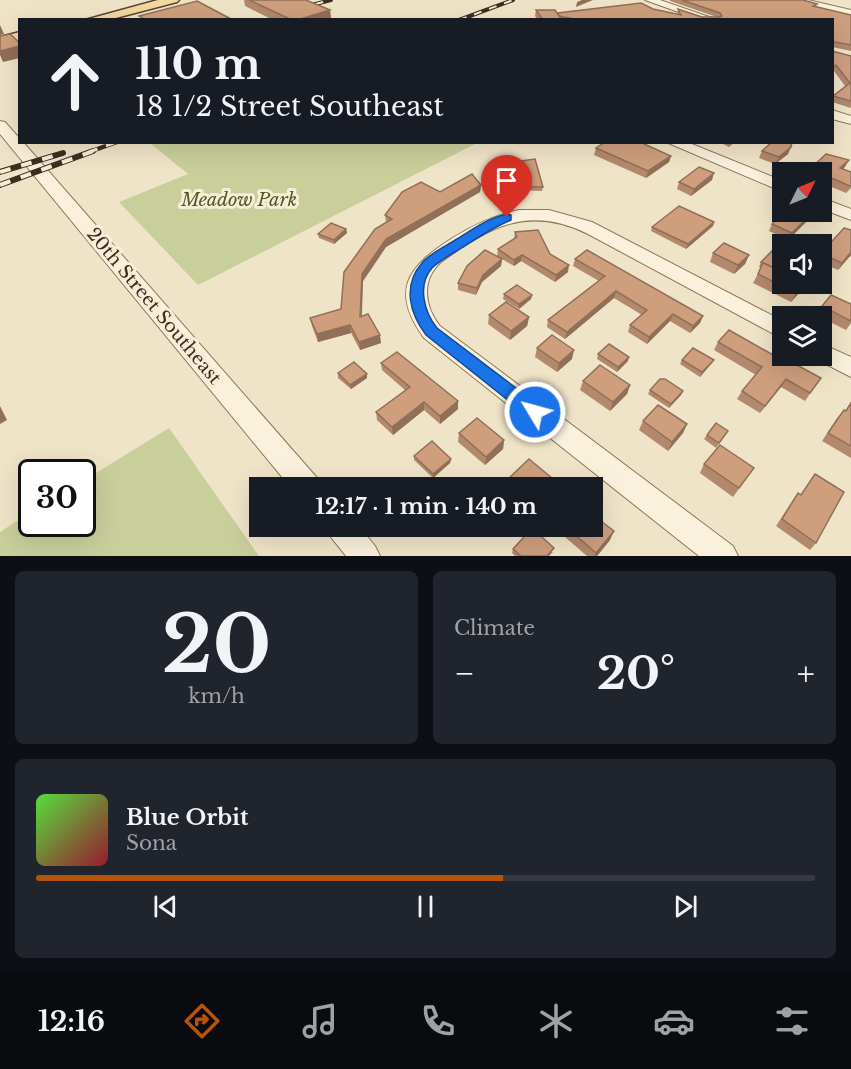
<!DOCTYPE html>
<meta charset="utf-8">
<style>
body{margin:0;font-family:"Libre Baskerville",serif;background:#20242c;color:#f1f3f6;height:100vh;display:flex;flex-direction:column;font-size:22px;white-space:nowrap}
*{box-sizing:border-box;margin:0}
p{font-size:20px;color:#9ea1a6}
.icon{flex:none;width:33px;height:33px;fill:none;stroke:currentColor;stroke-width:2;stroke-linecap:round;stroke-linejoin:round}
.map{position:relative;height:556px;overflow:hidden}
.side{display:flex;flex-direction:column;gap:15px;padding:15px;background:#0d0f14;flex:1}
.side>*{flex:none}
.hud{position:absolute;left:18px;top:18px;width:816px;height:126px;border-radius:0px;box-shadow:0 6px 24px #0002;background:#171b24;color:#f1f3f6;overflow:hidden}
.needle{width:39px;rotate:47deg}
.controls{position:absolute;left:772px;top:162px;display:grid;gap:12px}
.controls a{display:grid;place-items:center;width:60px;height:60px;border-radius:0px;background:#171b24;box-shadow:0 6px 24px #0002;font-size:30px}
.speed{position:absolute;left:18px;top:459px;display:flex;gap:12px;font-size:30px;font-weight:700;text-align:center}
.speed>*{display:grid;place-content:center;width:78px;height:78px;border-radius:50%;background:#171b24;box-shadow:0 6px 24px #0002;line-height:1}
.speed .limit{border:3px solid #111;border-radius:9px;background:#fff;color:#111}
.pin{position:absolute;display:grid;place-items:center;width:51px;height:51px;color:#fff;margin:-62px -26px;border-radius:50% 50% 50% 0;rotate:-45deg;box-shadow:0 0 6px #0007}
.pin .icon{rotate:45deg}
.me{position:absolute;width:66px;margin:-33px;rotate:307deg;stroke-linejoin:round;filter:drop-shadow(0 0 4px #0008)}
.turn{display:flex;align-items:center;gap:21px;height:126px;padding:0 18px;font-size:27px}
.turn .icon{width:78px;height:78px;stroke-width:2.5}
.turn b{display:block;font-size:42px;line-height:51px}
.big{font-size:45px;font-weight:700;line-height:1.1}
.side .card{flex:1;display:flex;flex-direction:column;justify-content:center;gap:9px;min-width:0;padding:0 21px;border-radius:9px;background:#20242c}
.side .dial{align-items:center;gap:0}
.dial b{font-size:78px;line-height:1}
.song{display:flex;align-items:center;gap:18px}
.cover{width:72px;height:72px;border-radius:9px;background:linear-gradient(135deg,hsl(110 70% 55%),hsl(350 70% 35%))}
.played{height:6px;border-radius:3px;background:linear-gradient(90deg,#b45309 60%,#363941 60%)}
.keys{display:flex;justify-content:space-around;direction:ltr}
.heat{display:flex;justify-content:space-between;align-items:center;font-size:33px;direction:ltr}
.side .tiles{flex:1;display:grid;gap:15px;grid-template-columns:1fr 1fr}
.card:last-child{grid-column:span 2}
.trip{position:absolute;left:249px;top:477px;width:354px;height:60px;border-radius:0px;background:#171b24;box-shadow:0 6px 24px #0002;font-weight:700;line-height:60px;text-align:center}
.menu{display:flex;height:96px;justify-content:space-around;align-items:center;background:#090b0e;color:#9ea1a6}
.menu .icon{width:42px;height:42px}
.menu .selected{color:#b45309}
.menu b{font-size:27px;color:#f1f3f6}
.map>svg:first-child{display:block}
.green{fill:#c9cf9b}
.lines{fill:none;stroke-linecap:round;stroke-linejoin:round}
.minor-casing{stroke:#8d765c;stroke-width:2}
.major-casing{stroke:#5b4430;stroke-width:3}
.minor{fill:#faf1dc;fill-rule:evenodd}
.major{fill:#f3d9a0;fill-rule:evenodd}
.rail-far2-casing{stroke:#3d2e20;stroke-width:4}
.rail-far1-casing{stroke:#3d2e20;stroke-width:4.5}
.rail-casing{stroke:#3d2e20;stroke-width:6}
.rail-far2{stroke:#f7eed8;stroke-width:2;stroke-dasharray:8;stroke-linecap:butt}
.rail-far1{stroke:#f7eed8;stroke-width:3;stroke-dasharray:9;stroke-linecap:butt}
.rail{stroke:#f7eed8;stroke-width:4;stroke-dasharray:11;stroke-linecap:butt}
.wall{fill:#b2896c}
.shaded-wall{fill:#916f58}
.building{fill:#cf9f7d;stroke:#916f58;stroke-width:1.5}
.route{fill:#1a73e8;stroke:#114b97;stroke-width:1.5}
.labels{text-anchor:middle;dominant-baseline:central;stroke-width:6;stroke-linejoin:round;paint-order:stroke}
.park-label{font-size:18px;font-style:italic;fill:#4d5a26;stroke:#f7eed8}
.street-label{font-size:18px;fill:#3d2e20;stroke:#f7eed8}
</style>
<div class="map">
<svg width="851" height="556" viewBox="0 0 851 556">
<rect width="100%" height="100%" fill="#f0e4c8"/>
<g class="green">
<polygon points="150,143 151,142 477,143 198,285 119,202 188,174"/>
<polygon points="169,428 259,556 0,556 0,532 31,512 32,524 82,524 83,481"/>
</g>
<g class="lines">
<defs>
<g id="minor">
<polygon points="645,0 660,0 718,20 701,20"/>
<polygon points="791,0 808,0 851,10 851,16"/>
<polygon points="832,110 851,116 851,124 832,119"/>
<polygon points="0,121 5,122 20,139 20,142 23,142 318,479 321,488 291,488 0,134"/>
<polygon points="666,142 687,142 783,181 783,192"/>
<polygon points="822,198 851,209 851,220 822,209"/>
<path d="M519 210H549L592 222 783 321V339L588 234C529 205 490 226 441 262 421 280 424 306 440 326L733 546 738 556H699L424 338C390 291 407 267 451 239 472 226 494 215 519 210Z"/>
<polygon points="822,344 851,357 851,377 814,358 813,356 822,356"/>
<polygon points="326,526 359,526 375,546 380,556 346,556 330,536"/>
</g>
<g id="major">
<polygon points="158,0 179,0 177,2 108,20 85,20"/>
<polygon points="20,32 20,40 0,45 0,37"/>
</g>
</defs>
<use href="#minor" class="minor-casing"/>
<use href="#major" class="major-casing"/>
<use href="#minor" class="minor"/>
<use href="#major" class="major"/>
<defs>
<g id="rail-far2">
<polyline points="300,8 331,0"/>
<polyline points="459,20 513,0"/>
</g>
<polyline id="rail-far1" points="89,152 117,142"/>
<g id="rail">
<polyline points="0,172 63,153"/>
<polyline points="0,185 93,151"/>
</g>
</defs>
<use href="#rail-far2" class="rail-far2-casing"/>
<use href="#rail-far1" class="rail-far1-casing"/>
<use href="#rail" class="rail-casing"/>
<use href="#rail-far2" class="rail-far2"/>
<use href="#rail-far1" class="rail-far1"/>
<use href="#rail" class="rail"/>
</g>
<g class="wall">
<polygon points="244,0 306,0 330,10 331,20 273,20 245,6"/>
<polygon points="670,0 803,0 817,4 816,7 851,15 851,51 832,47 832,20 538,20 535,16 536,10 558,14 653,9 677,15 678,9 702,17 717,17 670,1"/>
<polygon points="832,51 851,56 851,108 832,102 833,96 845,86 834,71"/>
<polygon points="719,142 735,142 729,147"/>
<polygon points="596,148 671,156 669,162 646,178 594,155"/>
<polygon points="762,151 788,154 775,164 759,158"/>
<polygon points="849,160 843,169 851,172 851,188 846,193 822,183 822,172 808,172 810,169"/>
<polygon points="499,164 543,187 542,191 513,190 498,168"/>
<polygon points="712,180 691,196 677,189 679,182"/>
<polygon points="481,185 480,192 386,247 363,281 362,316 381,343 360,350 351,333 318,342 312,326 310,318 341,309 386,222 385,215 440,192"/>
<polygon points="807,221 788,240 769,231 772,224"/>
<polygon points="714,222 713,226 686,249 651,231 652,227"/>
<polygon points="346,229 347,233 334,244 319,238 318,234"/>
<polygon points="851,230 851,257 850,256 838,270 822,263 822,252"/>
<polygon points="515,232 550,254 568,272 555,282 521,261 514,266 497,256 498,249 514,239"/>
<polygon points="713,253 749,255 745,264 734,274 710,262"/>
<polygon points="502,259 501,266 482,282 476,295 458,290 458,283"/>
<polygon points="575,259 703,316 700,323 690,333 670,321 647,344 628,332 630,325 642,315 614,298 565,339 547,327 548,320 599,281 573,266"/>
<polygon points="761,262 781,271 800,292 791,302 753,283 761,268 759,267"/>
<polygon points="504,294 532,295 531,299 519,309 503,299"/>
<polygon points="851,304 851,323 846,330 822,318 822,316 816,315 822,306"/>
<polygon points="489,315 529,317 527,326 510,340 488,324"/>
<polygon points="718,342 782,360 821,378 805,401 781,387 760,413 737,399 742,391 756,375 714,350"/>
<polygon points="537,348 572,359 557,372 535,357"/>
<polygon points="598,354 628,361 617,372 597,359"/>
<polygon points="682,360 714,360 711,364 700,377 680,364"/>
<polygon points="381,363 458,401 458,409 440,424 424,410 393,435 377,420 376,412 405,390 382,370"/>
<polygon points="338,373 367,378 351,389 338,378"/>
<polygon points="583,381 630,385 627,394 610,411 580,390"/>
<polygon points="650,390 683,391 681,395 669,408 648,394"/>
<polygon points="851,402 851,458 822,441 837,418 844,410 845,411"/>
<polygon points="643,421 687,424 683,433 668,451 639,430"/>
<polygon points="728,431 716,448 704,439 707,435"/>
<polygon points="459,433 504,440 503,449 485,465 458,442"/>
<polygon points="414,456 451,459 450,463 433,478 414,460"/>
<polygon points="704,464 754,468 733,497 700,473"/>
<polygon points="815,474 816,543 810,550 776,526 793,500 798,493 801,494"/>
<polygon points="509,478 558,483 557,488 510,488 508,486"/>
<polygon points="560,526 592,526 610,540 597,556 587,556 558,531"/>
<polygon points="513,549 553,552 549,556 515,556 512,553"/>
</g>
<g class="shaded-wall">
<polygon points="582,0 593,0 576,7 577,2"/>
<polygon points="330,10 331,20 297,20"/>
<polygon points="0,25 4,34 0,35"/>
<polygon points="20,46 20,58 3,62 0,55 0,51"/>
<polygon points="791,147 788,154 775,164 779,157"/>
<polygon points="671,156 669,162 646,178 648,171"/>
<polygon points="849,160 845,167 837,176 840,168"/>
<polygon points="714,173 712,180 691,196 694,189"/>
<polygon points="481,185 480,192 386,247 363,281 361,324 360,317 362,274 386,239"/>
<polygon points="811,214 807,221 788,240 792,233"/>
<polygon points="714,222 713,226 686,249 688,244"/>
<polygon points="346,229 347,233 334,244 334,240"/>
<polygon points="851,252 850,256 838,270 842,263"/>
<polygon points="522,255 521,261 514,266 514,260"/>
<polygon points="749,255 745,264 734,274 738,265"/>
<polygon points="502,259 501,266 482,282 476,295 477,288 483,275"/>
<polygon points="569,265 568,272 555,282 556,275"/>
<polygon points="805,284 800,292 791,302 796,293"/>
<polygon points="616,291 614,298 565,339 567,332"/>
<polygon points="532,295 531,299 519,309 519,304"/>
<polygon points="673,314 670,321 647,344 649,337"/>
<polygon points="703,316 700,323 690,333 693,326"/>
<polygon points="529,317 527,326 510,340 511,331"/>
<polygon points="350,325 351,333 318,342 317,334"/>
<polygon points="380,335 381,343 360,350 359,342"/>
<polygon points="574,350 572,359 557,372 559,363"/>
<polygon points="629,357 628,361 617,372 618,367"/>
<polygon points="714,360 711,364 700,377 702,372"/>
<polygon points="367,374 367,378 351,389 350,385"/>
<polygon points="786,379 781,387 760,413 765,406"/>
<polygon points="630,385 627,394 610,411 613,402"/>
<polygon points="683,391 681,395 669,408 671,404"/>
<polygon points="458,401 458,409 440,424 440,416"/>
<polygon points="424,402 424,410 393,435 392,427"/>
<polygon points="0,406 7,420 0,424"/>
<polygon points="687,424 683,433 668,451 672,442"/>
<polygon points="504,440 503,449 485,465 486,457"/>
<polygon points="451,459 450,463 433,478 433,474"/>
<polygon points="614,531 610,540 597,556 595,556 596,553"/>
</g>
<g class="building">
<polygon points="249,0 306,0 330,10 297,20 292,20"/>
<polygon points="682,0 803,0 817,4 813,6 851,15 851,45 835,42 832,44 832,20 579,20 559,16 558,14 558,13 641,3 653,9 681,15 678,9 702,17 720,17 722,16 720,13"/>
<polygon points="197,1 233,20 141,20 144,19 139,16"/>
<polygon points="536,10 555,10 562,20 543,20"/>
<polygon points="10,34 20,43 20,46 0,51 0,36"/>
<polygon points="832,51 851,56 851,101 833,96 850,83 836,65 832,68"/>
<polygon points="605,142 640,142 671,156 648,171 596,148"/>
<polygon points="772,142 792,142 791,147 779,157 762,151"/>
<polygon points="826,154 849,160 840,168 851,172 851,185 850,186 822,174 822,172 818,172 810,169"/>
<polygon points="535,159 543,187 513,186 499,164"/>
<polygon points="699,167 714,173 694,189 679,182"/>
<polygon points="472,174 481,185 386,239 362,274 360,317 368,314 380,335 359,342 350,325 317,334 310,318 341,309 344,272 375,229 392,219 385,215 402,192 421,182 440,192"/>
<polygon points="679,206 714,222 688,244 652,227"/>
<polygon points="786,212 805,212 811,214 792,233 772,224"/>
<polygon points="331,223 346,229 334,240 318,234"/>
<polygon points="844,228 851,230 851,252 842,263 822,254 822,252"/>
<polygon points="538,230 550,254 569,265 556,275 522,255 514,260 498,249 517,237 515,232"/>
<polygon points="724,243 749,255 738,265 713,253"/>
<polygon points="774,249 783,253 783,266 779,270 761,262"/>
<polygon points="485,250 502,259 483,275 477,288 458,283 467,266"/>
<polygon points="587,250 703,316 693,326 673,314 649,337 630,325 647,310 616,291 567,332 548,320 605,276 575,259"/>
<polygon points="763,263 783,272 783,284 805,284 796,293 758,274"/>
<polygon points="517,285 532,295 519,304 504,294"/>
<polygon points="831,295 851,304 851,321 822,306"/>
<polygon points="506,302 529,317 511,331 489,315"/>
<polygon points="729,330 782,360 784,358 821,378 810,393 786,379 765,406 742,391 762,367 718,342"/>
<polygon points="552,335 574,350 559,363 537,348"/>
<polygon points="609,344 629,357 618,367 598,354"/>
<polygon points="693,348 714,360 702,372 682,360"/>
<polygon points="397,352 458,401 440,416 424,402 392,427 376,412 410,387 381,363"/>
<polygon points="354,362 367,374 350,385 338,373"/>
<polygon points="600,365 630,385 613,402 583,381"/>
<polygon points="660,379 665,379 683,391 671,404 650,390"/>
<polygon points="851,403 851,446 828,433 844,410 846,411"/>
<polygon points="658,405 687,424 672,442 643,421"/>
<polygon points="477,418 504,440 486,457 459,433"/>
<polygon points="716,423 728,431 719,443 707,435"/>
<polygon points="432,441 451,459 433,474 414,456"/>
<polygon points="720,445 754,468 739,488 704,464"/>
<polygon points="529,459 558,483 554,488 521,488 509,478"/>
<polygon points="815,474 844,492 816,543 782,519 798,493 801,495"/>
<polygon points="482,483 487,488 478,488"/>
<polygon points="592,514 614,531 596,553 565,526 592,526"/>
<polygon points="532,528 554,548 547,556 521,556 513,549"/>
</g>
<path class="route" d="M507 214 511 215V220C494 227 479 237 463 247 454 253 440 260 432 268 417 285 424 312 437 328L541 407 543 412 541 417 535 419 529 417 426 335C410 314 402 286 422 263 430 253 446 246 457 239 473 229 488 218 507 214Z"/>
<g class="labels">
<g class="park-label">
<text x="239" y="200">Meadow Park</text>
</g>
<g class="street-label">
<text transform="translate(154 306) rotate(50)">20th Street Southeast</text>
</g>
</g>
</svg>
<div class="controls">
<a><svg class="needle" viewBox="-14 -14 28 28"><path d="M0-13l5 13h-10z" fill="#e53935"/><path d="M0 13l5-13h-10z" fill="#9ea1a6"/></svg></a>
<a><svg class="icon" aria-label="sound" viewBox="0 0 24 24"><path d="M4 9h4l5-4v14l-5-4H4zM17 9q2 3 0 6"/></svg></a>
<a><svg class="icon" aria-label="layers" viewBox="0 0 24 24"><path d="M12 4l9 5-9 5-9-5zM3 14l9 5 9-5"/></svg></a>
</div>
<div class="speed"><div class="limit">30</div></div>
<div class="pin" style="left:507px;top:217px;background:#d93025"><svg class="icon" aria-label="arrive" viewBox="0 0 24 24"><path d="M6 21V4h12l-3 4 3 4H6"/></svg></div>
<svg class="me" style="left:535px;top:412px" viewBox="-20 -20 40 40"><circle r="17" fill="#1a73e8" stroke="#fff" stroke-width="3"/><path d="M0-11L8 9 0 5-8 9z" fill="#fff"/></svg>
<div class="trip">12:17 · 1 min · 140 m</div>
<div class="hud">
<div class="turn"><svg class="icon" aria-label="ahead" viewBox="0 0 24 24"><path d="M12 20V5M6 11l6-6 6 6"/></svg><div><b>110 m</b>18 1/2 Street Southeast</div></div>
</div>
</div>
<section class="side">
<div class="tiles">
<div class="card dial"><b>20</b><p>km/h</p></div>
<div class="card"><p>Climate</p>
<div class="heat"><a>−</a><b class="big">20°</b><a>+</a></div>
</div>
<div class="card">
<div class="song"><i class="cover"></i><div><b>Blue Orbit</b><p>Sona</p></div></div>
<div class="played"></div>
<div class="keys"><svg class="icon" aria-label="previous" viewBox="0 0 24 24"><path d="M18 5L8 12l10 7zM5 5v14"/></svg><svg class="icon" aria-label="pause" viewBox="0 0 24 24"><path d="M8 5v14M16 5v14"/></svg><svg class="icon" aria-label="next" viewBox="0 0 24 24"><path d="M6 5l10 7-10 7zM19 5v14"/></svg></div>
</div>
</div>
</section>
<nav class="menu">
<b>12:16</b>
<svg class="icon selected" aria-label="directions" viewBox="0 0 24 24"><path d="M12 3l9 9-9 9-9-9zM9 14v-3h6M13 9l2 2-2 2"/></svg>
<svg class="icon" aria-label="music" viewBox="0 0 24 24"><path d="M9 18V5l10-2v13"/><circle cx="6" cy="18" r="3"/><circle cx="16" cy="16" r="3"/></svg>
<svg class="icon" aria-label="phone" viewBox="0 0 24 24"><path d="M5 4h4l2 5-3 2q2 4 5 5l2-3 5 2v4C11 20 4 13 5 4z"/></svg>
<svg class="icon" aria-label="climate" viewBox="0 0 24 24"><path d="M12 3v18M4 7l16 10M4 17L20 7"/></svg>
<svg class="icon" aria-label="car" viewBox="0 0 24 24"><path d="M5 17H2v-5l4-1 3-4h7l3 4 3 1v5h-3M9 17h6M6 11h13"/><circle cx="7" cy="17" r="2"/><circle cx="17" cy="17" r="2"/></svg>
<svg class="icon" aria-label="filters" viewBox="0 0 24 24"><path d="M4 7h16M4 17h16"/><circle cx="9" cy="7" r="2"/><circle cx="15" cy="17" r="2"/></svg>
</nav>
